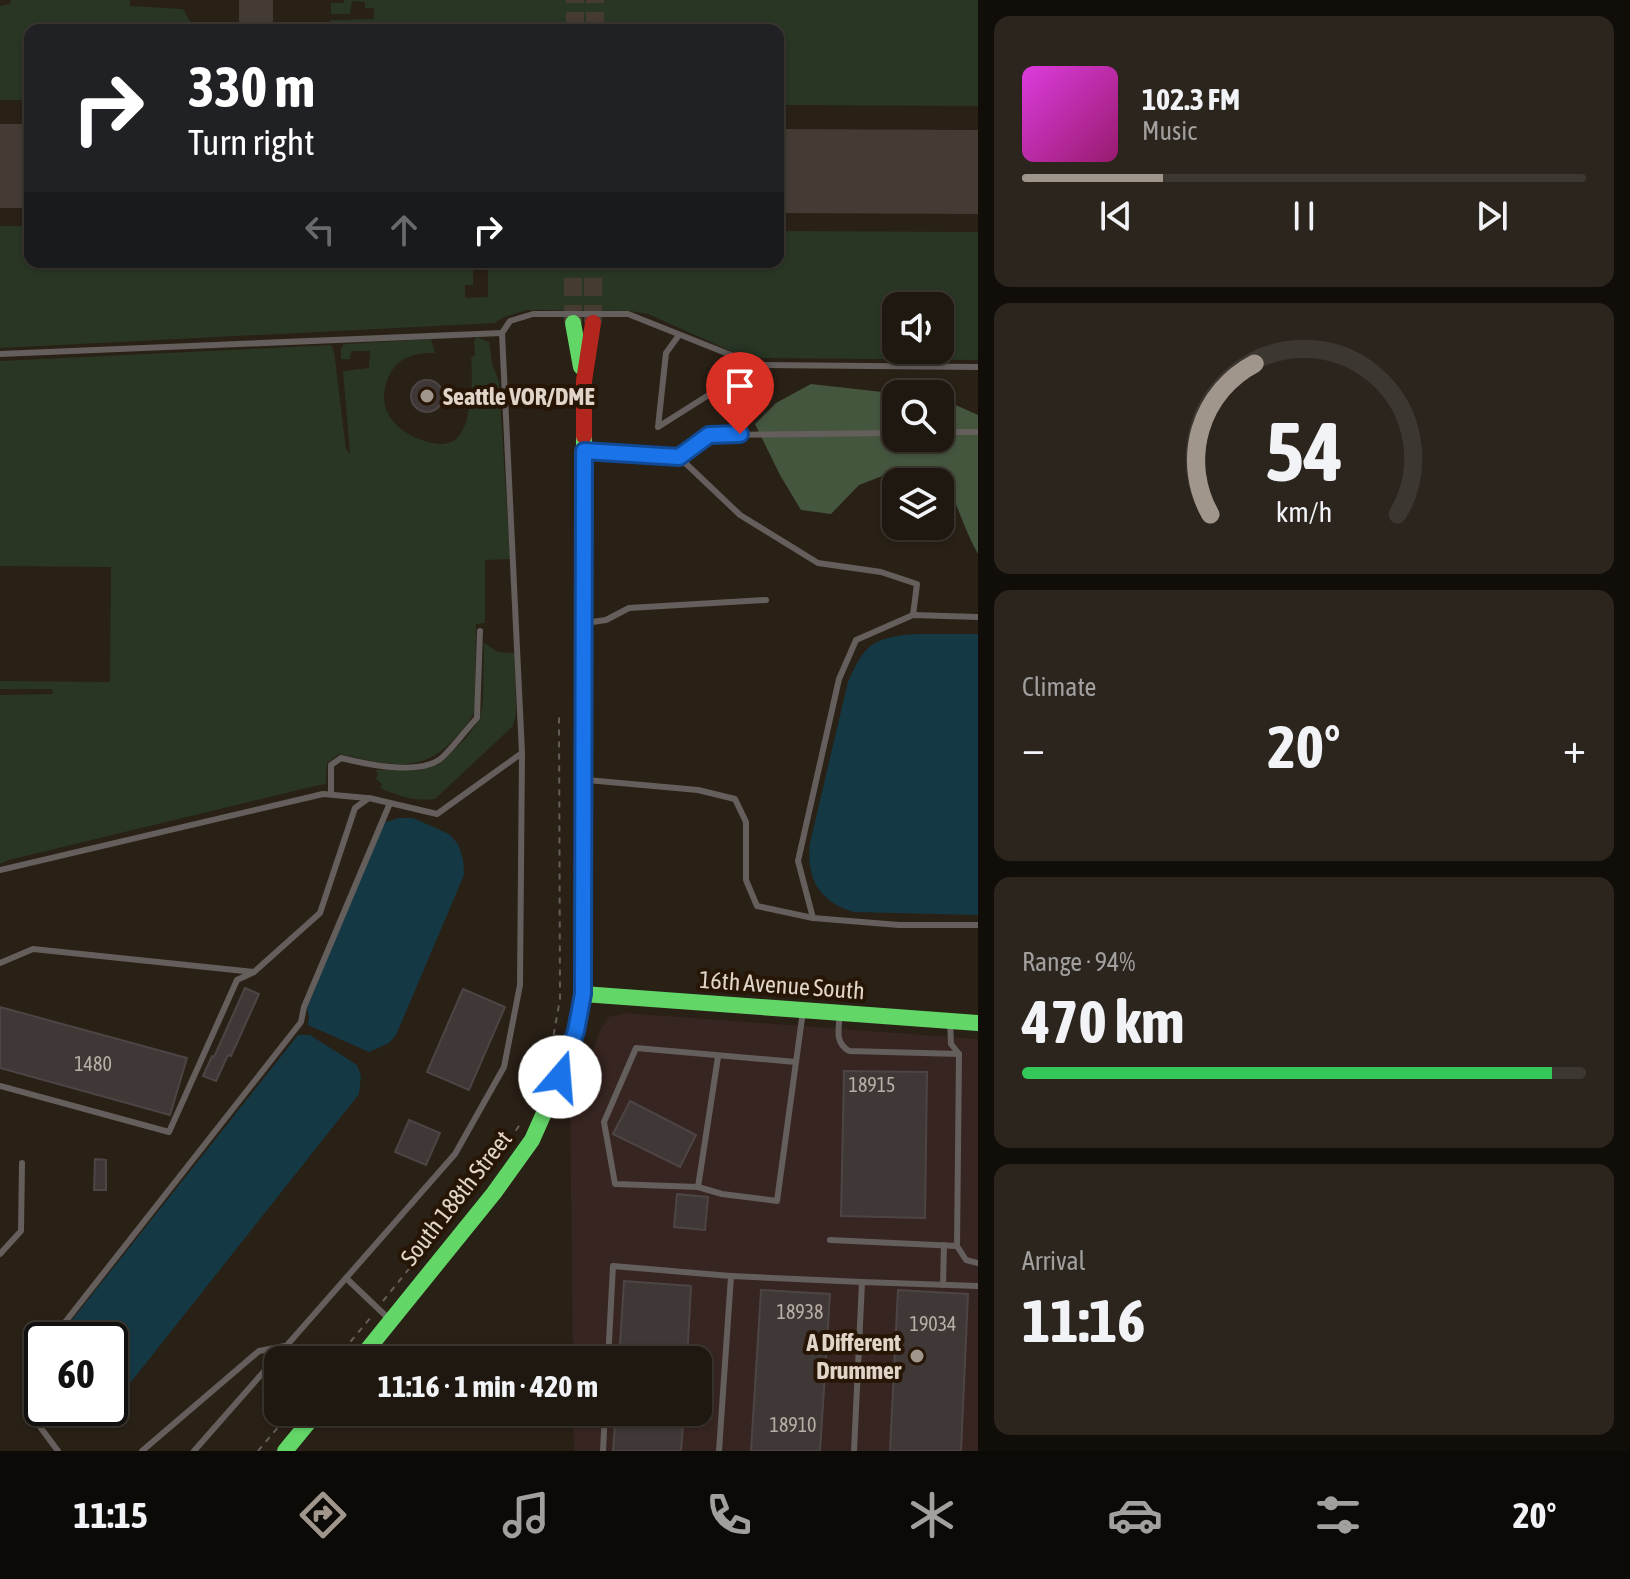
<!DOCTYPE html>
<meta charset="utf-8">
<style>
body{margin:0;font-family:"Asap Condensed",sans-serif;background:#2c251e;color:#f1f3f6;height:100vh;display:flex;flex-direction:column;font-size:30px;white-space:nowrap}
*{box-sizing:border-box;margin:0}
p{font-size:26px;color:#a1a09f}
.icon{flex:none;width:44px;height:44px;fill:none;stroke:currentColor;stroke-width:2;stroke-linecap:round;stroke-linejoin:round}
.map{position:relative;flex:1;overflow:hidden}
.details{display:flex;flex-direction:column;gap:16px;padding:16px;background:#110d09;width:652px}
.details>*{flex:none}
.top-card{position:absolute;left:24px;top:24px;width:760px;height:244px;border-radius:16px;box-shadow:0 2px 6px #0004,0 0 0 2px #3c3730;background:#202124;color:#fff;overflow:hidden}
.buttons{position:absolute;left:882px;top:292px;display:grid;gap:16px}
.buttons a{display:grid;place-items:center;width:72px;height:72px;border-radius:16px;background:#1f1810;box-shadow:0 2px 6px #0004,0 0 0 2px #3c3730;font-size:40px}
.speed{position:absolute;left:24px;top:1322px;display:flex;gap:16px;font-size:40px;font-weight:700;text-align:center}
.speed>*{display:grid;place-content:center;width:104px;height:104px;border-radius:50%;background:#1f1810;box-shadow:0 2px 6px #0004,0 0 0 2px #3c3730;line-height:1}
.speed .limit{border:4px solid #111;border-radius:12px;background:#fff;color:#111}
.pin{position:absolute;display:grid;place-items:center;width:68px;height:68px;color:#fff;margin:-82px -34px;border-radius:50% 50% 50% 0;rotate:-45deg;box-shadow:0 0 8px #0007}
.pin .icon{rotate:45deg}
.me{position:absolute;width:88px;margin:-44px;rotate:18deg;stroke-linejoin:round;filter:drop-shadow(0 0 6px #0008)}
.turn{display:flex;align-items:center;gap:28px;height:168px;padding:0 32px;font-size:36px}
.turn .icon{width:104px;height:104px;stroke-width:2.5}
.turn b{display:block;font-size:56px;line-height:68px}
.lanes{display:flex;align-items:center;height:76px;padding:0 32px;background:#0003;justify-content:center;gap:40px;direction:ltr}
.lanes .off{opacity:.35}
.big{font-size:60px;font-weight:700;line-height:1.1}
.details .card{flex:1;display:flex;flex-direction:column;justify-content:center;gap:12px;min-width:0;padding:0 28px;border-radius:16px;background:#2c251e}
.details .dial{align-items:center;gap:0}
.dial svg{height:208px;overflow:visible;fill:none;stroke:#3c3730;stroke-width:7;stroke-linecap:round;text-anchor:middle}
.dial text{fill:#f1f3f6;stroke:none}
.song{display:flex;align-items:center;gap:24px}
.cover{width:96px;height:96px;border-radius:12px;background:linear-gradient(135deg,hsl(300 70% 55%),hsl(320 70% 35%))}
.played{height:8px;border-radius:4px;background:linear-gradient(90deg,#a1968b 25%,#3c3730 25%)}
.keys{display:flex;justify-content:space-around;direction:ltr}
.heat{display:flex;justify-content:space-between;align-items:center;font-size:44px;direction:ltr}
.charge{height:12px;border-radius:6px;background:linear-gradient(90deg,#34c759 94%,#3c3730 0)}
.trip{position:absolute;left:264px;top:1346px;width:448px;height:80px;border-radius:16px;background:#1f1810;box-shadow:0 2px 6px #0004,0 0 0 2px #3c3730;font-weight:700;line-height:80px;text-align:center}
.tab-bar{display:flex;height:128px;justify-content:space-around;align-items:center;background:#0c0a06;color:#a1a09f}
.tab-bar .icon{width:56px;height:56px}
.tab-bar .on{color:#a1968b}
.tab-bar b{font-size:36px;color:#f1f3f6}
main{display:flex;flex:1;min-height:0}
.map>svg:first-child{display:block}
.industrial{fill:#372521}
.green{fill:#293624;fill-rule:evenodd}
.forest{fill:#45563f}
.water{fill:#153944}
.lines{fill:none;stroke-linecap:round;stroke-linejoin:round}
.taxiway{stroke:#443c34;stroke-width:34}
.runway{stroke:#443c34;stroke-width:84}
.building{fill:#3f3837;stroke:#4d4545;stroke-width:2}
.primary-tunnel{stroke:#453b31;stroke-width:18;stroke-dasharray:18 9;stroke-linecap:butt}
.path{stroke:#645e5a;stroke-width:2;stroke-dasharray:6 6;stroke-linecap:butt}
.lane{stroke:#645e5c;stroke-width:6}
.fast{stroke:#63d668;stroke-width:16}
.jam{stroke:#b3261e;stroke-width:16}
.route-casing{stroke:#114b97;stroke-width:20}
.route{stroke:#1a73e8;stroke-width:14}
.poi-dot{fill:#a1968b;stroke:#271605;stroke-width:3}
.labels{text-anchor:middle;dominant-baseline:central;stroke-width:8;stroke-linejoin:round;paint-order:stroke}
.number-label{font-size:20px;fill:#b8aea5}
.poi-label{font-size:24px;font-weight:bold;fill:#e1d5ca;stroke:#271605;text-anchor:start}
.street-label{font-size:24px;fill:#e1d5ca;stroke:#271605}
</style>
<main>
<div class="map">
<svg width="978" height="1451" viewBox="0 0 978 1451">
<rect width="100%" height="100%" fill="#292016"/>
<polygon class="industrial" points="625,1013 978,1039 978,1451 574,1451 573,1412 698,1412 698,1360 573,1360 570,1113 600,1031 608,1017"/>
<g class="green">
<polygon points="11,0 130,0 130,6 183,9 195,30 30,30 30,100 0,100 0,6 10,4"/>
<polygon points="344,0 978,0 978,106 778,105 778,30 330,30 330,20 374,19 374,8 365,8 365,2 352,1 350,14 331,14 331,3 344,3"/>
<path d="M0 226H30V262H473V285H465V298L488 297V262H778V231L978 232V360L755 358 742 356 648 314 630 311 526 310 502 318 495 323 0 348ZM896 306H940V350H896Z"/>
<path d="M477 337 489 342 492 363 499 382 510 559 485 560V623L476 624 475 711C470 721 464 728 457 736 421 778 385 763 339 754L327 763 326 784 315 786 9 860 0 864V695L53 694 52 689H0V681L110 682 111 567 0 566V361L331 345 334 351 346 449 350 454 343 371 369 368 370 351H351L350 359H341V349L344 344 431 339 435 353C417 352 397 357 389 376 374 408 395 432 425 441 434 444 446 446 455 440 472 428 473 378 471 358L475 355 474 341Z"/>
<path d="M484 643 498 652 515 653 516 714 513 726 435 799C415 802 398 796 380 788L382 784 376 779 378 775 376 770H421L440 764 465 739 480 719 483 700Z"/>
</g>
<path class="forest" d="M811 384 900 394H896V438H940V398L978 415V554C964 529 956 501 943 474L895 471 859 485 831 514 801 510 780 475 755 424 776 403Z"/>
<g class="water">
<path d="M915 634H978V915L854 912C819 902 806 878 810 843L848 682C865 643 873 638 915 634Z"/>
<polygon points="399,818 413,818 449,834 458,844 463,859 464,875 396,1035 389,1043 369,1052 308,1025 309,1017 307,1008 377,836 383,823"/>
<polygon points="298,1035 310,1035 357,1065 361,1076 359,1094 127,1387 119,1397 110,1397 110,1340 56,1340"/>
</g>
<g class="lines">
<polyline class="taxiway" points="256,0 256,30"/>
<g class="runway">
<polyline points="0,166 30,166"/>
<polyline points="778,171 978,172"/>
</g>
</g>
<g class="building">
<circle cx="427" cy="396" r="16"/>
<polygon points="245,988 259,994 231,1056 228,1055 216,1081 203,1076 212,1056 214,1057"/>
<polygon points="463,989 505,1007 469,1090 427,1072"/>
<polygon points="0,1007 187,1058 170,1115 0,1068"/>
<polygon points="844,1071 927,1072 925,1218 841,1216"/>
<polygon points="630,1101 696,1135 680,1167 613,1134"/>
<polygon points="409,1120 440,1133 426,1165 395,1152"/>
<polygon points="95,1159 106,1160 106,1190 94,1190"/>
<polygon points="677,1194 708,1197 705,1230 674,1227"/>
<polygon points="624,1281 691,1286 687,1360 619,1360"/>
<polygon points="761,1290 830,1294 820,1451 751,1451"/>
<polygon points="898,1290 968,1294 961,1451 890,1451"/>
<polygon points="616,1412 684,1412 681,1451 613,1451"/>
</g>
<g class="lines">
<g class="primary-tunnel">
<polyline points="575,30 575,0"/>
<polyline points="595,30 595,0"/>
<polyline points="573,323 573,262"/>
<polyline points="593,323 593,262"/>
</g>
<g class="path">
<polyline points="540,1081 552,1044 560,999 559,713"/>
<polyline points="383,1301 488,1171 521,1123"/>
<polyline points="335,1360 372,1316"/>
<polyline points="258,1451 291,1412"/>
</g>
<g class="lane">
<polyline points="679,335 666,353 658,427 756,365"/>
<polyline points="0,354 502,333"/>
<polyline points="940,432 978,432"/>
<polyline points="587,452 679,457 740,515 818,563 881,572 917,584 913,615"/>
<polyline points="679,457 709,435 896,433"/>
<polyline points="585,623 606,620 629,608 766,600"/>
<polyline points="587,780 698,790 735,799 746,822 746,880 757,906 813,918 899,925 978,925"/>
<path d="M331 794V765L341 758C365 764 416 775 439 760 449 753 467 728 477 718L480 631"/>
<polyline points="0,870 323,794 367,798"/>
<polyline points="813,918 798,861 839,679 856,640 913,615 978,617"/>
<polyline points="0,963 33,949 254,972 320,913 355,808 369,798 437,814 522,753"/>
<path d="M840 1013C839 1028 834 1042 849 1051L959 1054"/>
<polyline points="950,1021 951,1044 959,1054 957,1246 966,1260 978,1263"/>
<polyline points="796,1062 636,1048 604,1122 615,1184 698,1187 722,1194 777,1201 803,1011"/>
<polyline points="0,1086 169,1132 237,980 254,972"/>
<polyline points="698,1187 718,1057"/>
<polyline points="830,1240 957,1246"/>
<polyline points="0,1254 21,1231 22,1163"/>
<polyline points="346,1278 388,1318"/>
<polyline points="943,1285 944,1245"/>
<polyline points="51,1340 301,1022 304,1007 390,803"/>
<polyline points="608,1360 613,1266 731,1276"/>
<polyline points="42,1368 31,1396 32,1416 58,1451"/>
<polyline points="142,1451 259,1351 285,1346"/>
<polyline points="194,1451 455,1154 504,1067 520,985 522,753 502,333 510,321 533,314 628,314 756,365 978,367"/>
<polyline points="603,1451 605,1412"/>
<polyline points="719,1451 731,1276 862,1282"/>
<polyline points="854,1451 862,1282 978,1286"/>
</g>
<g class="fast">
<polyline points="573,323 581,367"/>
<polyline points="583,994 978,1023"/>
<polyline points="359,1360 494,1193 532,1140 560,1077 576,1031 583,994 584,436"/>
<polyline points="285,1451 317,1412"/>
</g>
<polyline class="jam" points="584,436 584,381 593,323"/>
</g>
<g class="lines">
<defs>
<polyline id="route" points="560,1077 576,1031 583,994 584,451 679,457 709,435 740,434"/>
</defs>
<use href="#route" class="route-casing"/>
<use href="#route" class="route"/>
</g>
<g class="poi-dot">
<circle cx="427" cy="396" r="8"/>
<circle cx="917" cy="1356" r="8"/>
</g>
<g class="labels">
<g class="number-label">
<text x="93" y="1063">1480</text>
<text x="872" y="1084">18915</text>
<text x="800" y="1311">18938</text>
<text x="933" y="1323">19034</text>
<text x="793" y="1424">18910</text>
</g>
<g class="poi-label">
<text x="443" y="396">Seattle VOR/DME</text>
<text x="901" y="1342" text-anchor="end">A Different<tspan x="901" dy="28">Drummer</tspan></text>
</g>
<g class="street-label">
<text transform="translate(782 985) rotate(4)">16th Avenue South</text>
<text transform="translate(456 1198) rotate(-52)">South 188th Street</text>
</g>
</g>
</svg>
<div class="buttons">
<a><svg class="icon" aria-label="sound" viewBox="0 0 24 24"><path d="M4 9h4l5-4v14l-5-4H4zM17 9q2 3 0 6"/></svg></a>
<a><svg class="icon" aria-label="search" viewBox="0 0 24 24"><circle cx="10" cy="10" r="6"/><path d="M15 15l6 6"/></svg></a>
<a><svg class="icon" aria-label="layers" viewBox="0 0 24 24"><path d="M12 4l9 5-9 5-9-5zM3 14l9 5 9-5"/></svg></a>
</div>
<div class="speed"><div class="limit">60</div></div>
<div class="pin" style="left:740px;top:434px;background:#d93025"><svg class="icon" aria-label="arrive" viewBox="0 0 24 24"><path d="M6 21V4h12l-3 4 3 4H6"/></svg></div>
<svg class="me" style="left:560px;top:1077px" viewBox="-20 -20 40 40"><circle r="19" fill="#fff"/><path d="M0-13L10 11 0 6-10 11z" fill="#1a73e8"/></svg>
<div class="trip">11:16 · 1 min · 420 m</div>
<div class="top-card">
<div class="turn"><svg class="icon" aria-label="right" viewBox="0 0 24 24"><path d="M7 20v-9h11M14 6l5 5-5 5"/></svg><div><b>330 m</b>Turn right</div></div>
<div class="lanes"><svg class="icon off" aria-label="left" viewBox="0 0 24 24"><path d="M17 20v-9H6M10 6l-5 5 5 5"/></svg><svg class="icon off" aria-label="ahead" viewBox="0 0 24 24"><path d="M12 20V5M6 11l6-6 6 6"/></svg><svg class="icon" aria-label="right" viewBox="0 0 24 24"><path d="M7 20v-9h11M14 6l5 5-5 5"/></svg></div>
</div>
</div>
<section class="details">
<div class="card">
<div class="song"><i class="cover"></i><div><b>102.3 FM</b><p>Music</p></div></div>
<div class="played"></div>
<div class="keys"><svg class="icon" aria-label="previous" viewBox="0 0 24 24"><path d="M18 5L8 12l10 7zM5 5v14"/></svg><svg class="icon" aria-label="pause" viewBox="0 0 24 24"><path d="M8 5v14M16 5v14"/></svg><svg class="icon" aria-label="next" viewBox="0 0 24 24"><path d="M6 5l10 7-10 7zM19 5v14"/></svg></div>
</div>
<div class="card dial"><svg viewBox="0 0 100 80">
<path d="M14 69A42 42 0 1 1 86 69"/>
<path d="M14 69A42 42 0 0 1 31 11" stroke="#a1968b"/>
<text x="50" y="56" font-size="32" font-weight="700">54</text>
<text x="50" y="72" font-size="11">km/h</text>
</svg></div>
<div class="card"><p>Climate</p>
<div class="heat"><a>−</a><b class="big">20°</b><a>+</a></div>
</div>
<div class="card"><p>Range · 94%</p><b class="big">470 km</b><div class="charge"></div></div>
<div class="card"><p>Arrival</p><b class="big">11:16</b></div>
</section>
</main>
<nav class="tab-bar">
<b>11:15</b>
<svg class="icon on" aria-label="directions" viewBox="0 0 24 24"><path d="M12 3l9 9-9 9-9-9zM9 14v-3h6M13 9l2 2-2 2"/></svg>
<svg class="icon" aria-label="music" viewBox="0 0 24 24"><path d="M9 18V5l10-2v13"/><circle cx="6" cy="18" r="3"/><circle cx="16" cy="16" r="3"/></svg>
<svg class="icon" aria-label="phone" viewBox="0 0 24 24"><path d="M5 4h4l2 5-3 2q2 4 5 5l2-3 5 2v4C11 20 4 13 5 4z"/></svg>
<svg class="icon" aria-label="climate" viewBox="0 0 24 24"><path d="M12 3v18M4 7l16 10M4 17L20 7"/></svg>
<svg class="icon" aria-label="car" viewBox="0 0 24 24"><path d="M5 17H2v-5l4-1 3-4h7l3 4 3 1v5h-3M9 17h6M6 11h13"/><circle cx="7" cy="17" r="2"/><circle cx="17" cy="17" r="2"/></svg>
<svg class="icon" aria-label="filters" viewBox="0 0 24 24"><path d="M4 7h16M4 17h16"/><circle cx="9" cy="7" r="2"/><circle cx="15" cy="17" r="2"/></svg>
<b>20°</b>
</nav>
